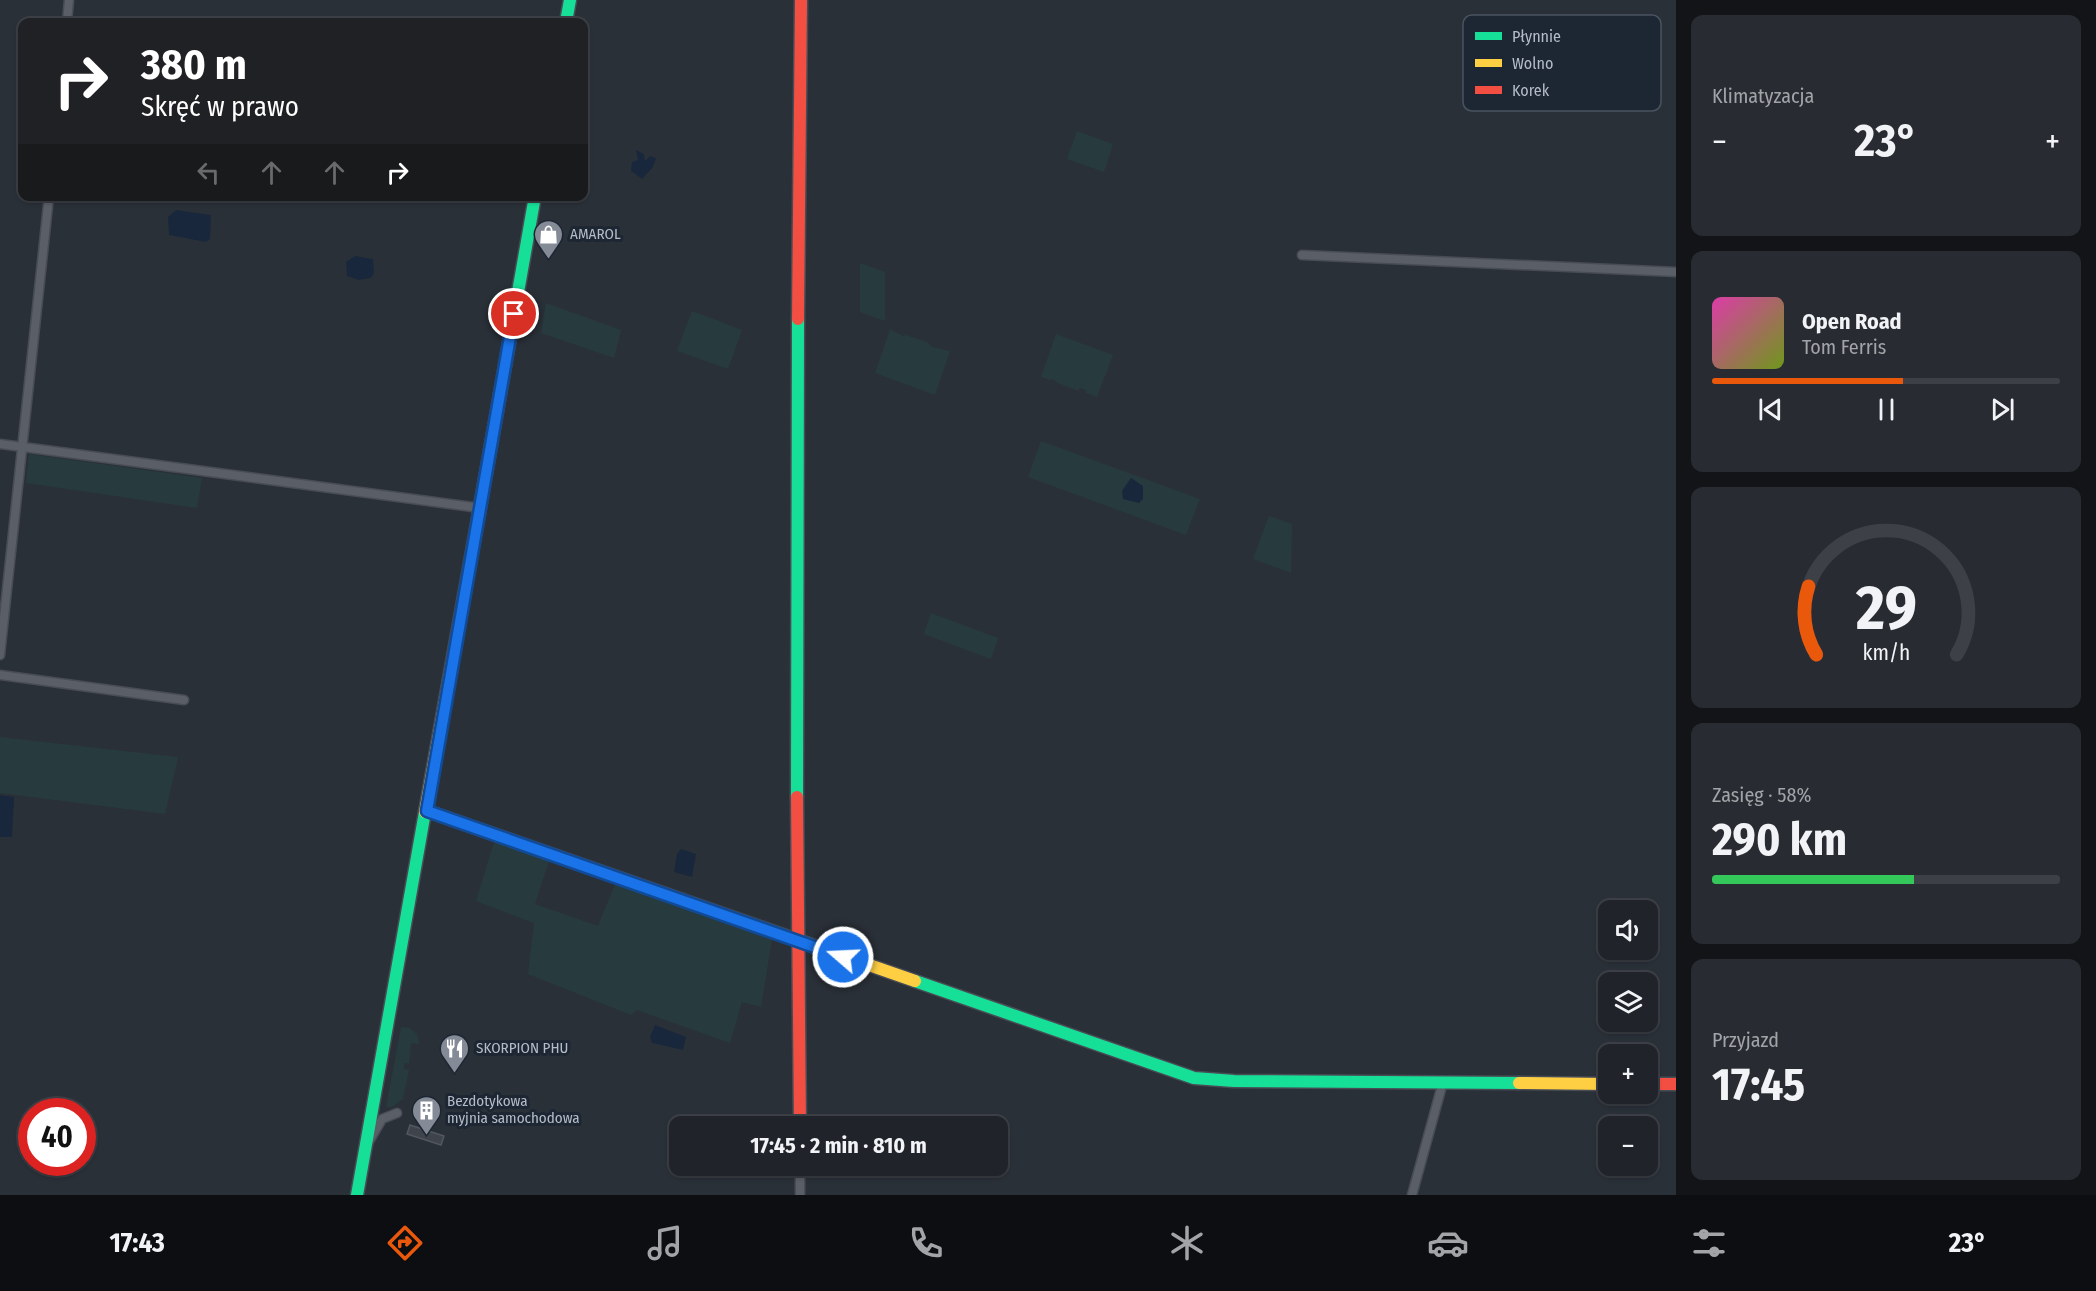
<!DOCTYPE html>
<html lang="pl">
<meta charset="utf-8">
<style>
body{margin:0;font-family:"Fira Sans Condensed",sans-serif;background:#282c32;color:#f1f3f6;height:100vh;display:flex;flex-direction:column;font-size:22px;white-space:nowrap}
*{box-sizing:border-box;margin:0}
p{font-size:20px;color:#a2a4a8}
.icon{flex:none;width:33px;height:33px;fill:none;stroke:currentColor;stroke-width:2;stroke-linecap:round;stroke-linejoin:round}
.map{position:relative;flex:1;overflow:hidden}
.details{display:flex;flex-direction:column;gap:15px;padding:15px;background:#121417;width:420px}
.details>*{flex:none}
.hud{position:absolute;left:18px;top:18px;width:570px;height:183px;border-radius:12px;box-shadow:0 2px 4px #0004,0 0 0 2px #3d4147;background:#202124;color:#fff;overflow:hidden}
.controls{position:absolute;left:1598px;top:900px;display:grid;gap:12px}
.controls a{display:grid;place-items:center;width:60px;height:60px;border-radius:12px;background:#20242a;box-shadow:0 2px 4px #0004,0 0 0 2px #3d4147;font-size:30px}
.speed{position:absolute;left:18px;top:1098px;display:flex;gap:12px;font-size:30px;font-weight:700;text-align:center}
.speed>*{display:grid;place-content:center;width:78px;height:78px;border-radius:50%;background:#20242a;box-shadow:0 2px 4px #0004,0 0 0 2px #3d4147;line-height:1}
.speed .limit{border:9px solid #d22;background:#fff;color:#111}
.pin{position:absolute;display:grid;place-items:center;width:51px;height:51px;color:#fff;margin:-26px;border:3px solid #fff;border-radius:50%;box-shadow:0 2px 6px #0007}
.me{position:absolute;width:66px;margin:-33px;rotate:289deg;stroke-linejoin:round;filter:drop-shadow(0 0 4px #0008)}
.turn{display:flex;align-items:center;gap:21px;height:126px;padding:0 24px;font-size:27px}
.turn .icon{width:78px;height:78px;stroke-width:2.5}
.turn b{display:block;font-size:42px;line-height:51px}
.lanes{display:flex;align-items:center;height:57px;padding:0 24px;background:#0003;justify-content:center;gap:30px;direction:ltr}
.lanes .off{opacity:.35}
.big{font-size:45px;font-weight:700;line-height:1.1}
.details .tile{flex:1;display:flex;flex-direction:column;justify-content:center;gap:9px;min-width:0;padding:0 21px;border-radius:12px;background:#282c32}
.details .dial{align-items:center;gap:0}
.dial svg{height:156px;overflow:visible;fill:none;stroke:#3d4147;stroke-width:7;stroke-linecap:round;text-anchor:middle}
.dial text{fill:#f1f3f6;stroke:none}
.song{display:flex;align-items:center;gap:18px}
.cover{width:72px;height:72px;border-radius:9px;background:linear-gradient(135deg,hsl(320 70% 55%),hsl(80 70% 35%))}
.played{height:6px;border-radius:3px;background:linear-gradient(90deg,#ea580c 55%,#3d4147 55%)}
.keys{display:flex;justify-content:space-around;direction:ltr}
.heat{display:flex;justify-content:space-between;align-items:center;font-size:33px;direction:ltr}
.charge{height:9px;border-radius:4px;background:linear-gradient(90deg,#34c759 58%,#3d4147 0)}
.trip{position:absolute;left:669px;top:1116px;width:339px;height:60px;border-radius:12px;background:#20242a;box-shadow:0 2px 4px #0004,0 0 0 2px #3d4147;font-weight:700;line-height:60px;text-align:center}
.tabs{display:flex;height:96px;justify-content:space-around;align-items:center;background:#0d0e11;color:#a2a4a8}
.tabs .icon{width:42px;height:42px}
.tabs .selected{color:#ea580c}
.tabs b{font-size:27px;color:#f1f3f6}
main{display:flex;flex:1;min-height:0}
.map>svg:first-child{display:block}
.green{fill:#273a3e}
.water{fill:#19273c}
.building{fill:#3f444c;stroke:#52575f;stroke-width:1.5}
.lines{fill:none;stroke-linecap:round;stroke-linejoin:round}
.street-casing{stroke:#484c55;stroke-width:11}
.fast-casing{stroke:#484c55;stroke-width:15}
.slow-casing{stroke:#484c55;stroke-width:15}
.jam-casing{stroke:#484c55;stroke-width:15}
.street{stroke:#5a5e66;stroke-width:8}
.fast{stroke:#16e098;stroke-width:12}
.slow{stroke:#ffcf43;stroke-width:12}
.jam{stroke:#f24e42;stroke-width:12}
.route-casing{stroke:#114b97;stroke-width:15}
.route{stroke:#1a73e8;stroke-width:10}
.labels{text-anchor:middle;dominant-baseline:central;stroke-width:6;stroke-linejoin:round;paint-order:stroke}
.poi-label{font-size:15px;fill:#b4bcc9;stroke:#1d2633;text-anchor:start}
.key{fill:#1d2633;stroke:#4a5360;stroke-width:1.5}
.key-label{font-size:16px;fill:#b4bcc9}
</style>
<main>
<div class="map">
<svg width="1676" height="1195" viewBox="0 0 1676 1195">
<rect width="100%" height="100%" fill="#2a3038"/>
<g class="green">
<polygon points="1077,131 1113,144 1104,172 1067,159"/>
<polygon points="860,263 885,272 885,321 860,312"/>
<polygon points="546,303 621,330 614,358 541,333"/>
<polygon points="692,311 742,330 728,369 677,351"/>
<polygon points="890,329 903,336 906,335 927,342 932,347 950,351 935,395 875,373"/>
<polygon points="1056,334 1113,355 1097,397 1086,393 1086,390 1080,388 1078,391 1058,383 1053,379 1050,380 1041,377"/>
<polygon points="1041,441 1200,499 1186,535 1028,477"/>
<polygon points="29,454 202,478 197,508 26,483"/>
<polygon points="1269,516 1292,524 1291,573 1253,559"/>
<polygon points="931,613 998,638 991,659 924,634"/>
<polygon points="0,737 178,757 165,814 0,793"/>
<polygon points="494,842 549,861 535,904 598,926 615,884 772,939 761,1007 742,1002 730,1043 637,1010 631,1015 528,974 534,923 476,901"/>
<polygon points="401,1027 409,1028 417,1034 419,1044 411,1043 409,1064 404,1063 404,1069 409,1070 403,1099 392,1107 386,1107"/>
</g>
<g class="water">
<polygon points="636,150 644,154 645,161 650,156 656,158 653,167 642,179 631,171 632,162 638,160"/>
<polygon points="176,210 211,215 210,239 206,242 169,235 168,217"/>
<polygon points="355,256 373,259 374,273 371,278 359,280 347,276 346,262"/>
<polygon points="1131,478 1143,486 1143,499 1139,503 1123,499 1122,491"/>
<polygon points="0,795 14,797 14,799 12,837 0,837"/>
<polygon points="681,849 696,854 692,877 674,872 677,854"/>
<polygon points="655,1025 686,1037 683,1050 652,1043 650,1037"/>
</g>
<polygon class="building" points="410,1125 444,1136 441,1145 407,1134"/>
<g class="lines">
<defs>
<g id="street">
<polyline points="67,22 69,0"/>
<polyline points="1302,255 1676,272"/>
<polyline points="0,444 480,508"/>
<polyline points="0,655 49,196"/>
<polyline points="0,675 184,700"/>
<polyline points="368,1143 382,1119 397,1113"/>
<polyline points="800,1166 800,1195"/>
<polyline points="1412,1195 1443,1082"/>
</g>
<g id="fast">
<polyline points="566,22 570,0"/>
<polyline points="479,513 535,196"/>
<polyline points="797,797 798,319"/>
<polyline points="915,981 1194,1078 1234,1081 1519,1083"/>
<polyline points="357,1195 425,812"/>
</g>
<g id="slow">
<polyline points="427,811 915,981"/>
<polyline points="425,812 479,513"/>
<polyline points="1519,1083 1608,1084"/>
</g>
<g id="jam">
<polyline points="798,319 801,0"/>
<polyline points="797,797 800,1126"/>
<polyline points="1647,1084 1676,1084"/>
</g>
</defs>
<use href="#street" class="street-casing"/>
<use href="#fast" class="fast-casing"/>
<use href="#slow" class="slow-casing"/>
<use href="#jam" class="jam-casing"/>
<use href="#street" class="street"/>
<use href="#fast" class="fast"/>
<use href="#slow" class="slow"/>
<use href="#jam" class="jam"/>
</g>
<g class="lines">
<defs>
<polyline id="route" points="514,314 427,811 843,957"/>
</defs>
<use href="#route" class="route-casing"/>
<use href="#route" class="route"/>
</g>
<defs>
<symbol id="shop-pin" viewBox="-11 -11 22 30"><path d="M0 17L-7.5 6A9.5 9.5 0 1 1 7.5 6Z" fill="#848b96" stroke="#1d2633"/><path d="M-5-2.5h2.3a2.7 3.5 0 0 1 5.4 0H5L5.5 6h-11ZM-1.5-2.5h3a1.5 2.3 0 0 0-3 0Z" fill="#fff"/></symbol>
<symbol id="restaurant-pin" viewBox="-11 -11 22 30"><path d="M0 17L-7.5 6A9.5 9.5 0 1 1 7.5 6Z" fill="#848b96" stroke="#1d2633"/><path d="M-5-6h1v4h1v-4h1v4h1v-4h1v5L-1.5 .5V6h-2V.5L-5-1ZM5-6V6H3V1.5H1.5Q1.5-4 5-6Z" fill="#fff"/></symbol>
<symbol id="building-pin" viewBox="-11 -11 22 30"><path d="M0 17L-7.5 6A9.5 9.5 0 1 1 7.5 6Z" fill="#848b96" stroke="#1d2633"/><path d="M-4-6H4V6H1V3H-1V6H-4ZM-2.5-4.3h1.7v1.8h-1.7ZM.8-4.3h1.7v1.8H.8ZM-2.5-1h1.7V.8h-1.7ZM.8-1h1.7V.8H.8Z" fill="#fff"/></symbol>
</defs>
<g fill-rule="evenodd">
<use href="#shop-pin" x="532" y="218" width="33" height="45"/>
<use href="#restaurant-pin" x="438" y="1032" width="33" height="45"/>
<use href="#building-pin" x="410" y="1094" width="33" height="45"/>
</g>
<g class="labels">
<g class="poi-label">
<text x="570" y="234">AMAROL</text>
<text x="476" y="1048">SKORPION PHU</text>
<text x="447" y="1101">Bezdotykowa<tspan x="447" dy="17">myjnia samochodowa</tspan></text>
</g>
</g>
<rect x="1463" y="15" width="198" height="96" rx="9" class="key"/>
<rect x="1475" y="32" width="27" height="8" fill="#16e098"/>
<rect x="1475" y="59" width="27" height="8" fill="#ffcf43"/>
<rect x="1475" y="86" width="27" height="8" fill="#f24e42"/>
<g class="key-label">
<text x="1512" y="42">Płynnie</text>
<text x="1512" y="69">Wolno</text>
<text x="1512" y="96">Korek</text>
</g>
</svg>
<div class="controls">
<a><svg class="icon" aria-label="sound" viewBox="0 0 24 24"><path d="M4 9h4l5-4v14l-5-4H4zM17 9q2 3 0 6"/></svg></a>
<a><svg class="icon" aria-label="layers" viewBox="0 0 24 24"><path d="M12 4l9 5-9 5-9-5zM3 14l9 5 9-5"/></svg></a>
<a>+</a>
<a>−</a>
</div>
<div class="speed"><div class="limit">40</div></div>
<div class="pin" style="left:514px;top:314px;background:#d93025"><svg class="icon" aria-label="arrive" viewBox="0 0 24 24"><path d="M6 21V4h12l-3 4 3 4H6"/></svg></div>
<svg class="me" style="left:843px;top:957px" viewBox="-20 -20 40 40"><circle r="17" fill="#1a73e8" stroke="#fff" stroke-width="3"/><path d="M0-11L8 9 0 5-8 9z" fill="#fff"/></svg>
<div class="trip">17:45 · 2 min · 810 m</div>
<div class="hud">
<div class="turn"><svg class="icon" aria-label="right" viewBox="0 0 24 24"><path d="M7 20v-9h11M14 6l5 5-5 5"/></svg><div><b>380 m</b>Skręć w prawo</div></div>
<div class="lanes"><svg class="icon off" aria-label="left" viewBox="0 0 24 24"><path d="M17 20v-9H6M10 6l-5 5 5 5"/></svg><svg class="icon off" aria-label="ahead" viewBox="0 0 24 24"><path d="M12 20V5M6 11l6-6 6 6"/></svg><svg class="icon off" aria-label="ahead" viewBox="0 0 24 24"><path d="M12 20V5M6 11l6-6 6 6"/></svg><svg class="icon" aria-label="right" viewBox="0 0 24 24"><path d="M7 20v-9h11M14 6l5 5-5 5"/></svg></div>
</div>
</div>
<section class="details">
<div class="tile"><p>Klimatyzacja</p>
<div class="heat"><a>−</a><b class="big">23°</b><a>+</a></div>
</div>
<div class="tile">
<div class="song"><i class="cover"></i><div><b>Open Road</b><p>Tom Ferris</p></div></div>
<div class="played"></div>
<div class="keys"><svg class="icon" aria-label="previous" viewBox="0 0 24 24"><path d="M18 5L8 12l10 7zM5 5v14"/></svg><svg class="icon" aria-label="pause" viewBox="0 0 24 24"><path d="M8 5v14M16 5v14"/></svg><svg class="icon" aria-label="next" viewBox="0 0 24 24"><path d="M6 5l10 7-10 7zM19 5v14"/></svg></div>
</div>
<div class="tile dial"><svg viewBox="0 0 100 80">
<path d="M14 69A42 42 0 1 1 86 69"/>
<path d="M14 69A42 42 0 0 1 10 34" stroke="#ea580c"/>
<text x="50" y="56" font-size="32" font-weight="700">29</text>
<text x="50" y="72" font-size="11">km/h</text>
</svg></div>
<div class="tile"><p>Zasięg · 58%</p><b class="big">290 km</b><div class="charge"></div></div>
<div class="tile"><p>Przyjazd</p><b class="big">17:45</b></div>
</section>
</main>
<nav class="tabs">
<b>17:43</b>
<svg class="icon selected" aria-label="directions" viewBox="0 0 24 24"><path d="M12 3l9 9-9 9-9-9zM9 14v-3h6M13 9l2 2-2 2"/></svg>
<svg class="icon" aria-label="music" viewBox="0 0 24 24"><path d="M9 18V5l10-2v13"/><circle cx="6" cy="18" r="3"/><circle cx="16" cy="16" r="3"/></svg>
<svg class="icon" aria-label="phone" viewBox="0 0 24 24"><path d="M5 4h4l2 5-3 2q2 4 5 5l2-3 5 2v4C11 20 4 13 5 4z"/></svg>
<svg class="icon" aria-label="climate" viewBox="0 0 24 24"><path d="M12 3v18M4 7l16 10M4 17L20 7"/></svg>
<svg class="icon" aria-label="car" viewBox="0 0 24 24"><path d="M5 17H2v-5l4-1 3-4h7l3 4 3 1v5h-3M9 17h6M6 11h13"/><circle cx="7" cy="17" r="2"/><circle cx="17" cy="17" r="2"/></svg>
<svg class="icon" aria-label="filters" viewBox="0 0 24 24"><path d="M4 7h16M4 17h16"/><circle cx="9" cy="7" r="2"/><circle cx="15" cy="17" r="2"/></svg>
<b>23°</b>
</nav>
